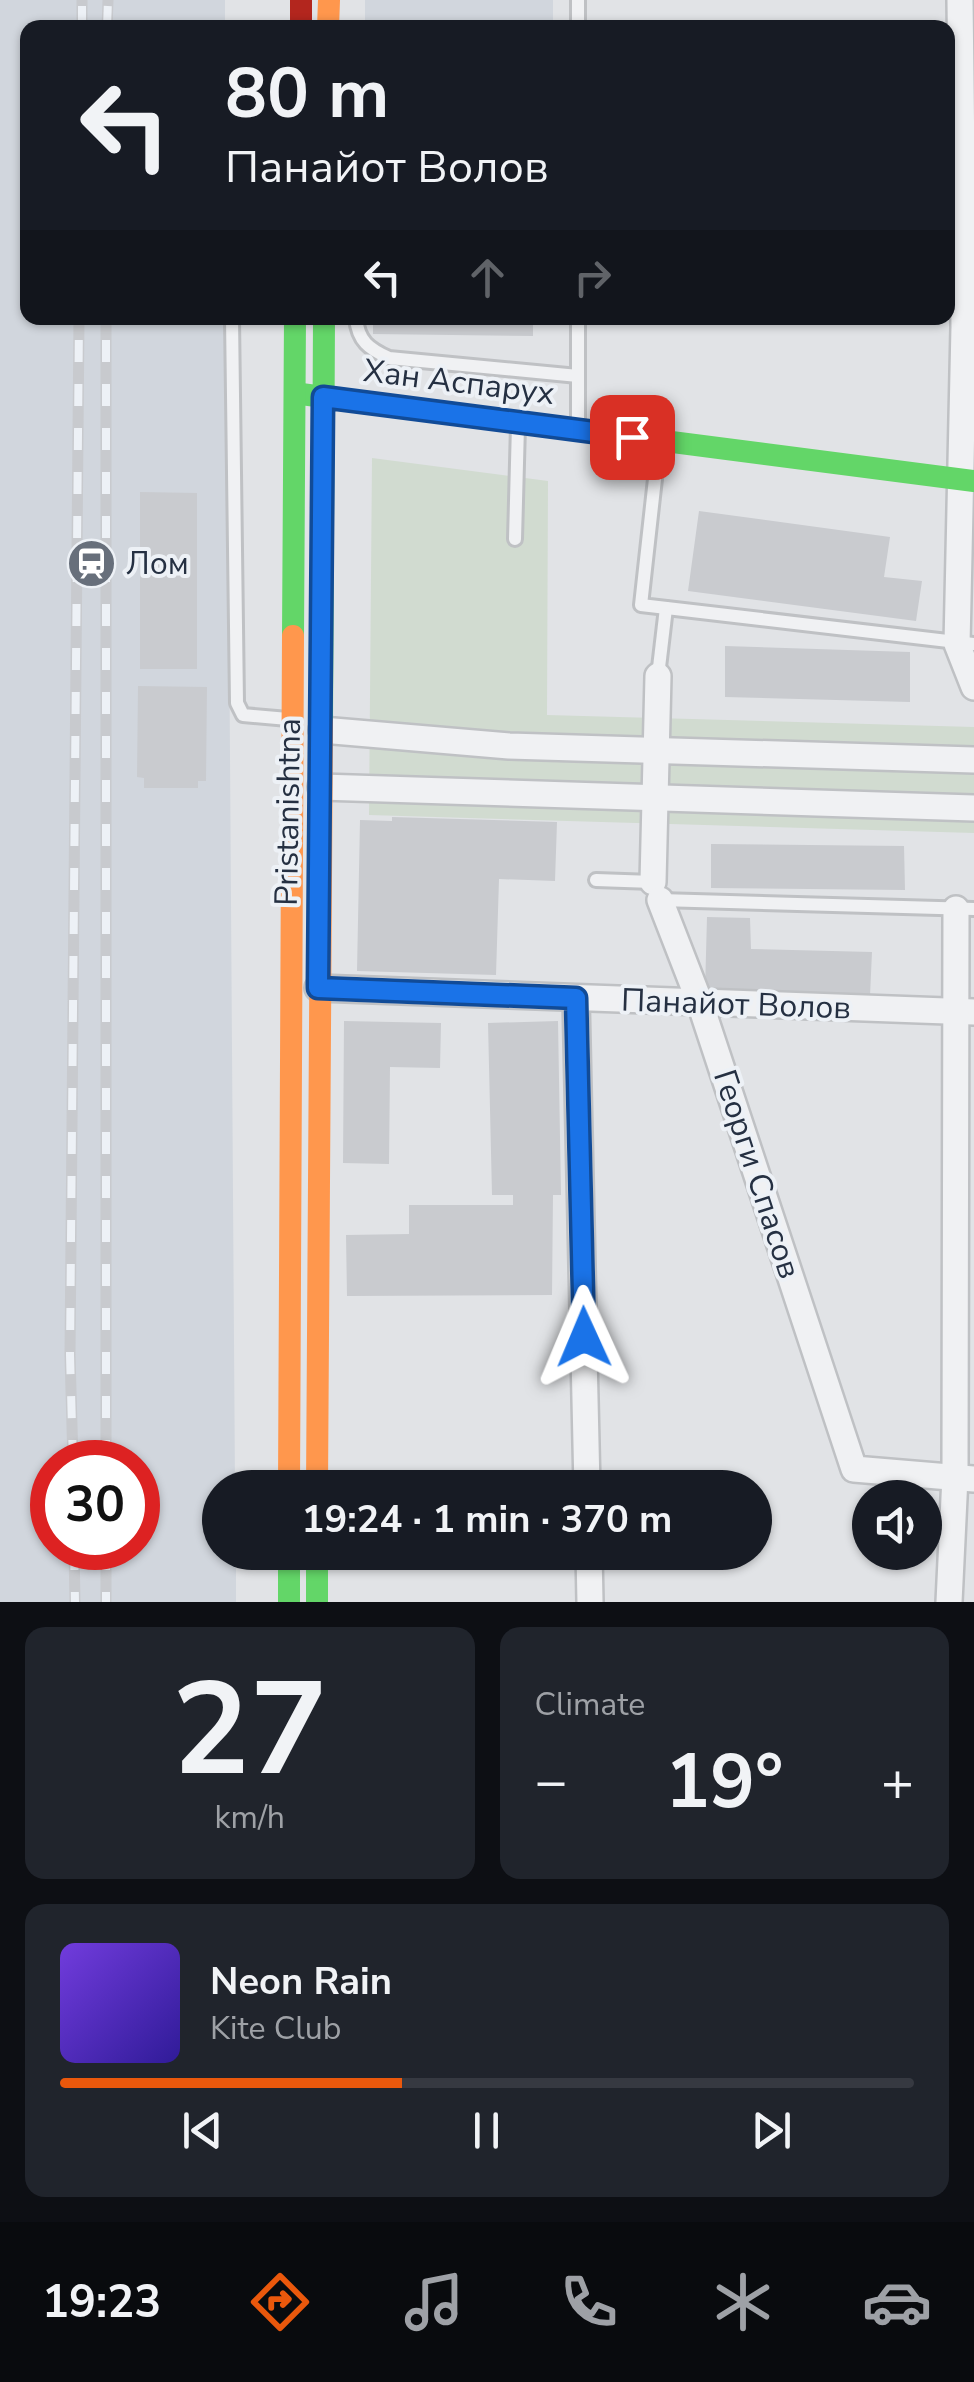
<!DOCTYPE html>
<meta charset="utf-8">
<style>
body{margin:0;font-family:"Nunito Sans",sans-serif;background:#20242c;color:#f1f3f6;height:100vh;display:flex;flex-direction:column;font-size:38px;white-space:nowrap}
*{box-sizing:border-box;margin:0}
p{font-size:32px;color:#9ea1a6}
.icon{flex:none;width:55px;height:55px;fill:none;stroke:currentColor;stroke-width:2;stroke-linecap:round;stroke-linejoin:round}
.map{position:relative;height:1602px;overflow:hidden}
.details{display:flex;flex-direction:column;gap:25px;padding:25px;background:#0d0f14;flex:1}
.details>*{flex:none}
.guide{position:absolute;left:20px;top:20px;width:935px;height:305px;border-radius:20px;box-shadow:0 2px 8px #0004;background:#171b24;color:#f1f3f6;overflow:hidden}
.tools{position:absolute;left:852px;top:1480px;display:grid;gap:20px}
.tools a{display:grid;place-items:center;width:90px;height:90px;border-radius:50%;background:#171b24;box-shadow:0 2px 8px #0004;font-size:50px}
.speed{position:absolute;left:30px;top:1440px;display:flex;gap:20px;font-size:50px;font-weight:700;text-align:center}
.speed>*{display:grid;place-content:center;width:130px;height:130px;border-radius:50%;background:#171b24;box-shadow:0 2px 8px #0004;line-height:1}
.speed .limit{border:15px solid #d22;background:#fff;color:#111}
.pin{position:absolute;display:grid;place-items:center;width:85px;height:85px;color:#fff;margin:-42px;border-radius:20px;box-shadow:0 5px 15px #0006}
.me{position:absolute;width:110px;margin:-55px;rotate:359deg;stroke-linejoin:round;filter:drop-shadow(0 0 8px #0008)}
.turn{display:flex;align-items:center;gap:35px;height:210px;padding:0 40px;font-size:45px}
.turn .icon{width:130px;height:130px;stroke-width:2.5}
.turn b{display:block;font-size:70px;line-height:85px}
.lanes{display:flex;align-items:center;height:95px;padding:0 40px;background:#0003;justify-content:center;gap:50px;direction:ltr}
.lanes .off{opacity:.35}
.big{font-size:75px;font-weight:700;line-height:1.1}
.details .tile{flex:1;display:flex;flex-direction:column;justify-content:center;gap:15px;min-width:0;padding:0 35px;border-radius:20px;background:#20242c}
.details .dial{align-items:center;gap:0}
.dial b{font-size:130px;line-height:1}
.song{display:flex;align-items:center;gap:30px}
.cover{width:120px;height:120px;border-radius:15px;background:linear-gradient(135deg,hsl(260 70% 55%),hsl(250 70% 35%))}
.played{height:10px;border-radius:5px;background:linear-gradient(90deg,#ea580c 40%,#363941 40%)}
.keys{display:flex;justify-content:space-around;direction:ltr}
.heat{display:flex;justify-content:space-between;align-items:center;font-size:55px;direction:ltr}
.details .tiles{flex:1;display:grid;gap:25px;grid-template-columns:1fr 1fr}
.tile:last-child{grid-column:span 2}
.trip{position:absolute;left:202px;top:1470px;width:570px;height:100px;border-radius:50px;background:#171b24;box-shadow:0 2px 8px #0004;font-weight:700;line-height:100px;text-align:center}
.dock{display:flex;height:160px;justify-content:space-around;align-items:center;background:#090b0e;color:#9ea1a6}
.dock .icon{width:70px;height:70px}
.dock .selected{color:#ea580c}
.dock b{font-size:45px;color:#f1f3f6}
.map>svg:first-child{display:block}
.built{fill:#d1d6dd;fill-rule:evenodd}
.green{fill:#d1dbd0}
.building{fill:#c9cbcf}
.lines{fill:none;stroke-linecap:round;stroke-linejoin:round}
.lane-casing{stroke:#bfc1c4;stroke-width:18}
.street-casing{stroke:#bfc1c4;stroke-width:30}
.lane{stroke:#f0f1f3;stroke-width:12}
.street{stroke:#f0f1f3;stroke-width:25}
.fast{stroke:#63d668;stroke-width:22}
.slow{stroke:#ff974d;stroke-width:22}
.jam{stroke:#b3261e;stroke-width:22}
.rail-casing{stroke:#c8cace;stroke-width:11}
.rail{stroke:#edf1f6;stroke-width:8;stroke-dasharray:22;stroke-linecap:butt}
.route-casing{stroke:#114b97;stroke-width:25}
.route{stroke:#1a73e8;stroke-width:18}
.labels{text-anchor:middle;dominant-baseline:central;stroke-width:8;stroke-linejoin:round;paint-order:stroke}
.street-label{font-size:32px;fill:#253042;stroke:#edf1f6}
.poi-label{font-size:32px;fill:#253042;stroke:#edf1f6;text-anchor:start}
</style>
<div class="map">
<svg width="974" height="1602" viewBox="0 0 974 1602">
<rect width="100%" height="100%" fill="#e1e3e6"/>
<g class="built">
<path d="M0 0H225V27L28 28V318H227L235 1487 220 1488V1552L236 1553V1602H0ZM52 1462H138V1548H52Z"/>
<rect x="365" y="0" width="188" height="27"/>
</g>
<polygon class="green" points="372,458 548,481 547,715 974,727 974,833 369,815"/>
<g class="building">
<polygon points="373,318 533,318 533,336 373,334"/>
<polygon points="140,492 197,493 197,669 140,669"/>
<polygon points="699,511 890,537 884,577 922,581 916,621 688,591"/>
<polygon points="725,646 910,652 910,702 725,697"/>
<polygon points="138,686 207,687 206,781 198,781 198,788 144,788 144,778 137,777"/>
<polygon points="392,817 557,822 555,881 499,879 496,975 357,971 360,820 392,821"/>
<polygon points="711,844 904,846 905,890 711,888"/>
<polygon points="707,917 750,918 751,949 872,952 870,996 705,991"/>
<polygon points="344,1021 441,1023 440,1068 390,1067 389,1164 343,1163"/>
<polygon points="558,1021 561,1195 553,1195 552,1295 347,1296 346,1235 409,1234 409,1205 513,1205 513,1195 492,1195 488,1023"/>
</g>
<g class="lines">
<defs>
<g id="lane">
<polyline points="578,0 578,28"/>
<polyline points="232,318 237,703 243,715 288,719"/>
<path d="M356 318C358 341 369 349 389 358L578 376"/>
<polyline points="578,318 578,427"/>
<polyline points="659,443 641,605 974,644"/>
<polyline points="515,539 518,425"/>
<polyline points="658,676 666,608"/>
<polyline points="596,880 653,882 660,900 974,909"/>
</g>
<g id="street">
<polyline points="960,0 964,327 957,644 974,687"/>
<polyline points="322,730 509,746 974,760"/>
<polyline points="321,787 974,808"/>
<polyline points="653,882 658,676"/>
<polyline points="660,900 700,1003 854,1469 974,1479"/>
<polyline points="318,988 974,1012"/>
<polyline points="576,998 587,1488"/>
<polyline points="589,1552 590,1602"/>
<polyline points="949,1602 955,1477 956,909"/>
</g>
</defs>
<use href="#lane" class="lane-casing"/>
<use href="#street" class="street-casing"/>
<use href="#lane" class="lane"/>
<use href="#street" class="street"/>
<g class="fast">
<polyline points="301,394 974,481"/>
<polyline points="293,636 295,318"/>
<polyline points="322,722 324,318"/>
<polyline points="289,1552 289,1602"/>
<polyline points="317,1552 317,1602"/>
</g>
<g class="slow">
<polyline points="328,28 329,0"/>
<polyline points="289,1488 293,636"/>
<polyline points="317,1488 322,722"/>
</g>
<polyline class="jam" points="301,0 301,28"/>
<defs>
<g id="rail">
<polyline points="82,28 82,0"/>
<polyline points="107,28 108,0"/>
<polyline points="73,1462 70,1355 79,318"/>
<polyline points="106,1462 106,318"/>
<polyline points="74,1548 75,1602"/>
<polyline points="106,1548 106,1602"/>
</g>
</defs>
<use href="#rail" class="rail-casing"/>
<use href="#rail" class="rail"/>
</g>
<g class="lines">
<defs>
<polyline id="route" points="584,1337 576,998 318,988 323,397 632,437"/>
</defs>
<use href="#route" class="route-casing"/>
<use href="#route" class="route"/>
</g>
<defs>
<symbol id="station-disc" viewBox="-11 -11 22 22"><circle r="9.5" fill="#676f7b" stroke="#edf1f6"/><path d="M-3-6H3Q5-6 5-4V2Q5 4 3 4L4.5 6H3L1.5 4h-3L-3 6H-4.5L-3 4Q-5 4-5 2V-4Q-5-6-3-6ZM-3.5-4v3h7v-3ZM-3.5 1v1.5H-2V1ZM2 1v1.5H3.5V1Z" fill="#fff"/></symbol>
</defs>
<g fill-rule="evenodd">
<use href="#station-disc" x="64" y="536" width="55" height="55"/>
</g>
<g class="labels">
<g class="street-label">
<text transform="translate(459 382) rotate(7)">Хан Аспарух</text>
<text transform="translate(288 812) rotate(-89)">Pristanishtna</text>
<text transform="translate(736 1004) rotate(2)">Панайот Волов</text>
<text transform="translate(757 1174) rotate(72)">Георги Спасов</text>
</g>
<g class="poi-label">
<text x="126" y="563">Лом</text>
</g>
</g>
</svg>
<div class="tools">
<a><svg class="icon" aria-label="sound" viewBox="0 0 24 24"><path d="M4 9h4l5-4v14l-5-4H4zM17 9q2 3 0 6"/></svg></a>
</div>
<div class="speed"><div class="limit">30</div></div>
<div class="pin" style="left:632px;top:437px;background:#d93025"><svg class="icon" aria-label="arrive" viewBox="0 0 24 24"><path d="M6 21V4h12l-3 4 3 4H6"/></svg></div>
<svg class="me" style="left:584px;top:1337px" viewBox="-20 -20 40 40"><path d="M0-17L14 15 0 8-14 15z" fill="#1a73e8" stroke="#fff" stroke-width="4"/></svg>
<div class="trip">19:24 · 1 min · 370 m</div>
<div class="guide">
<div class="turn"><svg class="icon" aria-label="left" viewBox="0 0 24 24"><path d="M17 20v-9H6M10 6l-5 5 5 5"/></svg><div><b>80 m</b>Панайот Волов</div></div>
<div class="lanes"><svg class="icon" aria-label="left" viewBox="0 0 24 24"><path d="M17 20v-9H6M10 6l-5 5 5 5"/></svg><svg class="icon off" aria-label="ahead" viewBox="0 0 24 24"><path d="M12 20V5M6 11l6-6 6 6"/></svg><svg class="icon off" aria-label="right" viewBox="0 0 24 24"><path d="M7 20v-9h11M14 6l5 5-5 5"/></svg></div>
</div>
</div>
<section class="details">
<div class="tiles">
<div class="tile dial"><b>27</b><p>km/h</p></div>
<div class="tile"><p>Climate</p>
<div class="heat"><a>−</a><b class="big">19°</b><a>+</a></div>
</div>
<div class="tile">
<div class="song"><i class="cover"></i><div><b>Neon Rain</b><p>Kite Club</p></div></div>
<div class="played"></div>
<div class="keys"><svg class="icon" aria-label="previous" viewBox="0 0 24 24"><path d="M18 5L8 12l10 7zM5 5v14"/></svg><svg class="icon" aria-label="pause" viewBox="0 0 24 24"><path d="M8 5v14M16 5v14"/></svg><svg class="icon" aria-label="next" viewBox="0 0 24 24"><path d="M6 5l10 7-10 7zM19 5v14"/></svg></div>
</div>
</div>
</section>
<nav class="dock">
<b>19:23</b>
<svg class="icon selected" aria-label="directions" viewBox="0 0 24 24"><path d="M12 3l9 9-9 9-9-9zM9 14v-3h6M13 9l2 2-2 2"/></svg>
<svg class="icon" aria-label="music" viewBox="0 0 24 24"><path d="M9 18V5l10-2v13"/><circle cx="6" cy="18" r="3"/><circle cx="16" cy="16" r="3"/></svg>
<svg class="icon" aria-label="phone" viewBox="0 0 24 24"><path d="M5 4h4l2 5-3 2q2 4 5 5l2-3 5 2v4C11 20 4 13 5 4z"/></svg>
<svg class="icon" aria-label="climate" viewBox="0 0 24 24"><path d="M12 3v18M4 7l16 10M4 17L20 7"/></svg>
<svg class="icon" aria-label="car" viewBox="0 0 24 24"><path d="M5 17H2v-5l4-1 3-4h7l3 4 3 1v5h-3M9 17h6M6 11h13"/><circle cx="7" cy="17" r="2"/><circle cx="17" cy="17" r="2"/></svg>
</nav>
